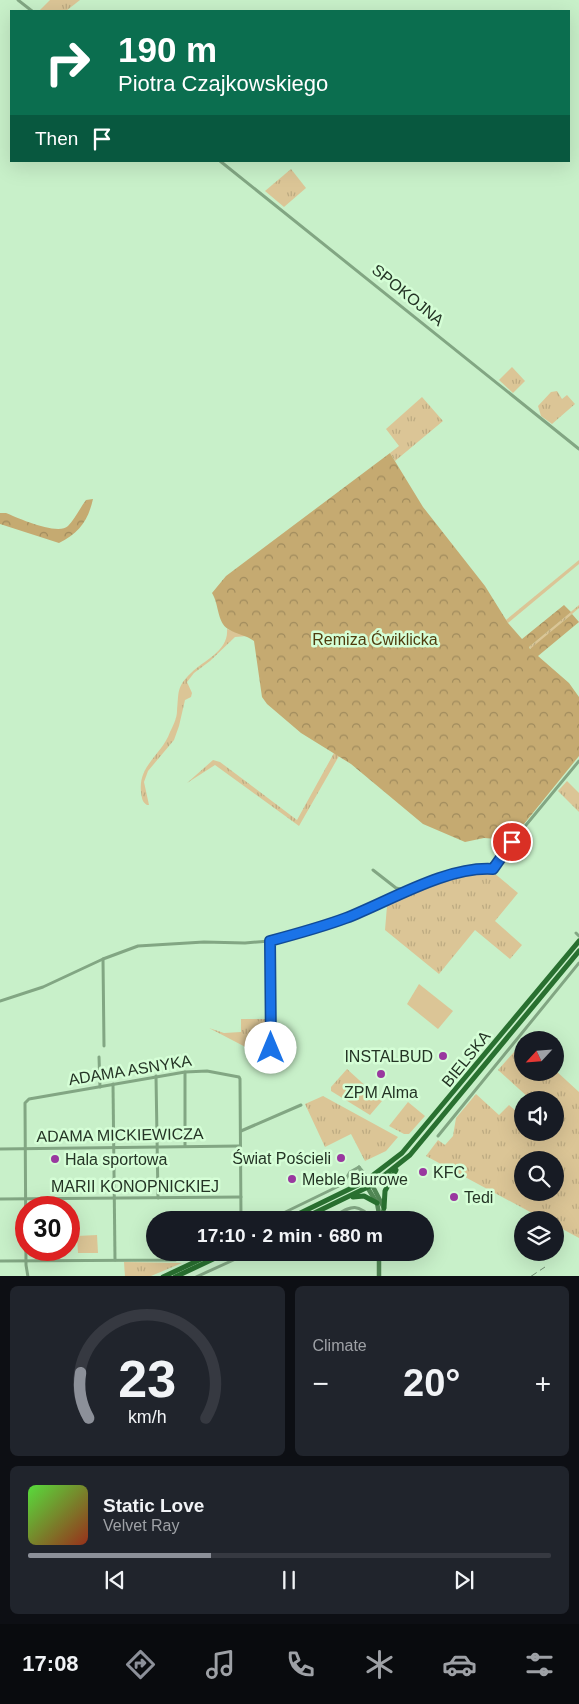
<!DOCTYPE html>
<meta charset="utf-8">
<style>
body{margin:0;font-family:Arial,sans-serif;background:#20242c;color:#f1f3f6;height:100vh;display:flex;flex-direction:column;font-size:19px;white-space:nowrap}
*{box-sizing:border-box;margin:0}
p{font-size:16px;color:#9ea1a6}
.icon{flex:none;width:28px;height:28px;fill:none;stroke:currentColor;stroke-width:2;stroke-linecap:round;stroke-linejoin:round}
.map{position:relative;height:1276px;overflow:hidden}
.panel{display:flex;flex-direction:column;gap:10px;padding:10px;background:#0d0f14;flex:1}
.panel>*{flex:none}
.guide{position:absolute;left:10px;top:10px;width:560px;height:152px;border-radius:0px;box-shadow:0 5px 20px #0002;background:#0b6e4f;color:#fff;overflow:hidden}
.needle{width:32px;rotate:244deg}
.buttons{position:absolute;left:514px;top:1031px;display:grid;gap:10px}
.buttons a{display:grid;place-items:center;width:50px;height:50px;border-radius:50%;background:#171b24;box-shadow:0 5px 20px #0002;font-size:25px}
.speed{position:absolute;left:15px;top:1196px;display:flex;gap:10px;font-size:25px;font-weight:700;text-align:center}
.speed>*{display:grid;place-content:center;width:65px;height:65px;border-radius:50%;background:#171b24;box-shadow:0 5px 20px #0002;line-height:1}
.speed .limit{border:8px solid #d22;background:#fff;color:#111}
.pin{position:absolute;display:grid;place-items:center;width:42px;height:42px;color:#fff;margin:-21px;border:2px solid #fff;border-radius:50%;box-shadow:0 1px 5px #0007}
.me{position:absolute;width:55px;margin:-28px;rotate:0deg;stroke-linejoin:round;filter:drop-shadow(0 0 4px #0008)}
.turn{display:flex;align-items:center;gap:18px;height:105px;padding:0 25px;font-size:22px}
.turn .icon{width:65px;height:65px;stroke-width:2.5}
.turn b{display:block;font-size:35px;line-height:42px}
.then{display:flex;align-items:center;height:48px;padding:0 25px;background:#0003;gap:10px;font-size:19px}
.big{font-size:38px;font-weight:700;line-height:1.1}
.panel .widget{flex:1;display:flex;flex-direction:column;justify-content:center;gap:8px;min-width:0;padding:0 18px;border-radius:8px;background:#20242c}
.panel .dial{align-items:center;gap:0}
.dial svg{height:130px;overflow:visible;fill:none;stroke:#363941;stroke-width:7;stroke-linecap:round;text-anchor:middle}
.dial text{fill:#f1f3f6;stroke:none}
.song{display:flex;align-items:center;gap:15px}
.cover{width:60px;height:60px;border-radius:8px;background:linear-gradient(135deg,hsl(110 70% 55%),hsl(10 70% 35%))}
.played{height:5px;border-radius:2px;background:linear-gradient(90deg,#8c9099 35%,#363941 35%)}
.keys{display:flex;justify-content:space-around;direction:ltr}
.heat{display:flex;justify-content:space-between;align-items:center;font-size:28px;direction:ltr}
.panel .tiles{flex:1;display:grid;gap:10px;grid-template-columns:1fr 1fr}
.widget:last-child{grid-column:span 2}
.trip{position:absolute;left:146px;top:1211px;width:288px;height:50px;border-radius:25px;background:#171b24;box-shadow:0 5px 20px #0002;font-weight:700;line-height:50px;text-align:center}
.dock{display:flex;height:80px;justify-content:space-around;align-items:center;background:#090b0e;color:#9ea1a6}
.dock .icon{width:35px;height:35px}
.dock .active{color:#8c9099}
.dock b{font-size:22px;color:#f1f3f6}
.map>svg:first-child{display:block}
.grass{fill:url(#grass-tufts);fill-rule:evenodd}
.forest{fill:url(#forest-crowns)}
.garden{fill:#dbc596}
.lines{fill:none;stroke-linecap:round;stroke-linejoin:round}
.street{stroke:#82a683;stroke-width:3}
.secondary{stroke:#518654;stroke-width:4.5}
.primary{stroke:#297030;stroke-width:5}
.rail{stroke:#728e73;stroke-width:1;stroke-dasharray:8 4;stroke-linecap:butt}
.route-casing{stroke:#114b97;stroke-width:12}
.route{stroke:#1a73e8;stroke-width:9}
.poi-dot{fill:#99389f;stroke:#d5fed6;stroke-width:2}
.labels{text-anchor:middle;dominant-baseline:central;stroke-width:5;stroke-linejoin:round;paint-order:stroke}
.street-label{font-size:16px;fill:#243425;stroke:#d5fed6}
.park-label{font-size:16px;fill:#4f3c0e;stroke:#d5fed6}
.poi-label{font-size:16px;fill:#243425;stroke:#d5fed6;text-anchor:start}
</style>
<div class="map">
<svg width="579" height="1277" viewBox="0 0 579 1277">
<defs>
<pattern id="grass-tufts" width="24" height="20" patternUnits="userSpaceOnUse" patternTransform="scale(1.25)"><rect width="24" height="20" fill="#dbc596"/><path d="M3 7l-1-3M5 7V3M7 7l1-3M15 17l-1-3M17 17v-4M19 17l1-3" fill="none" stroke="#bcaa81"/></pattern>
<pattern id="forest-crowns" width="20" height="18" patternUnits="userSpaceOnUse" patternTransform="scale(1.25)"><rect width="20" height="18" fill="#c5aa71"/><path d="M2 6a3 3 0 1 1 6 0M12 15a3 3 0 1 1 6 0" fill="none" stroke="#a08b5d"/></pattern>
</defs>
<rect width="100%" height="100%" fill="#c8f0c9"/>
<g class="grass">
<polygon points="50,0 80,0 66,11 39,11"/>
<polygon points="291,169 306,188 284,207 265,191"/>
<polygon points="512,367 525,381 513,393 499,380"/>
<polygon points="557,391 562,399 567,395 575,404 552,424 541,416 538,406 551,392"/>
<polygon points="422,397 443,421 395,461 390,453 399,446 386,429"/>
<polygon points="579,560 579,564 508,623 506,620"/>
<polygon points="579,605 579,608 531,649 529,647"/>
<path d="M227 629 247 636 235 637 210 661 194 673 187 682 192 693 191 697 185 700 179 726 174 740 148 771 144 782 149 805H147C142 802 142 798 141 792 138 765 162 755 170 732 173 726 177 718 177 711 179 693 176 687 191 673 204 660 229 651 227 629Z"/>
<polygon points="334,753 339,756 299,826 215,765 187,783 213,760 220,762 297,820"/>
<polygon points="567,781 579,793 579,812 558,791"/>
<path d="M490 872 494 873 518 893 495 921 522 945 510 959 475 930 439 974 385 930 387 906C414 888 459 874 490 872Z"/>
<polygon points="241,1019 268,1019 269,1046 261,1055 209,1028 224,1033 241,1032"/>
<path d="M522 1043V1072H555V1070L579 1092V1238L555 1225V1220H545L426 1156 438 1140 445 1145 453 1136 456 1118 476 1094 499 1115 509 1105 517 1112 522 1106V1132H555V1100H528L529 1098 498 1070ZM522 1160H555V1192H522Z"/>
<polygon points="347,1069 382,1101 370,1115 331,1091 331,1087"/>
<polygon points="323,1096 398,1137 386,1151 365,1161 351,1134 325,1147 305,1104"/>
<polygon points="408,1102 425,1116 409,1134 404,1134 389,1126"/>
<polygon points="124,1262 182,1263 151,1276 125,1277"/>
</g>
<g class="forest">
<path d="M390 453 423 507 485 586 508 623 522 639 564 605 571 612 529 647 530 649 572 614 579 622 538 656 569 683 579 697V756L511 840 484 838 465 842 423 824 351 764 301 733 267 704 262 697 254 641C246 635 236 634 228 629 217 622 219 604 212 593L226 576Z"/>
<path d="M93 499C88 521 79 533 59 543L0 524V513H6C18 518 58 536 68 526 75 519 80 508 86 500Z"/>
</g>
<g class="garden">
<polygon points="419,984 453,1011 438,1029 407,1004"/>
<polygon points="97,1235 98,1253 78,1253 77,1236"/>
</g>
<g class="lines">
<g class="street">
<polyline points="18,0 32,11"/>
<polyline points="220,161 579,449"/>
<polyline points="373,870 396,888 405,890 457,874 493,869 512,842 579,761"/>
<polyline points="576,933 579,936"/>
<polyline points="103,959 104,1046"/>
<polyline points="0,1001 43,987 103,959 138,946 204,942 245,943 270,941 345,918 384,902 405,890"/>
<polyline points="99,1057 100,1087"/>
<polyline points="263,1059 271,1048 270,941"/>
<polyline points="185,1072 185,1146"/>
<polyline points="156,1076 158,1198"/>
<polyline points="113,1084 115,1260"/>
<polyline points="241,1131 301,1105"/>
<polyline points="438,1136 579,963"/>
<polyline points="0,1149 240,1146"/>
<polyline points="359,1167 364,1182"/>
<polyline points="359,1167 369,1179"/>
<polyline points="0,1199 241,1197"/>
<polyline points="269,1220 343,1184 350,1172 359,1167"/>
<path d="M327 1220C350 1208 354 1199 374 1220"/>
<polyline points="0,1261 175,1260 199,1252"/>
<polyline points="28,1277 26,1265 25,1103 29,1099 185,1072 207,1071 239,1077 240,1079 241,1220"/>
<polyline points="196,1277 251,1252"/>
</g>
<g class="secondary">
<polyline points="369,1179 384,1208 381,1220"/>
<polyline points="364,1182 377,1203 380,1219"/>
<polyline points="379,1277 379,1252"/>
</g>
<g class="primary">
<polyline points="353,1197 364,1196 377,1203"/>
<polyline points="384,1208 385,1191 396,1170"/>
<polyline points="286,1220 364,1182 402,1153 579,941"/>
<polyline points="300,1220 372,1185 410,1155 579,951"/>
<polyline points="163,1277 216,1252"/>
<polyline points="175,1277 228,1252"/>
</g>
<polyline class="rail" points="530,1277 545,1267"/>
</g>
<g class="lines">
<defs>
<path id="route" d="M271 1048 270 941C296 934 322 927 346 918 390 901 446 866 493 869L512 842"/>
</defs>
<use href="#route" class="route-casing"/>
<use href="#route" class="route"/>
</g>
<g class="poi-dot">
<circle cx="443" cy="1056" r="5"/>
<circle cx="381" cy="1074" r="5"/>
<circle cx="341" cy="1158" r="5"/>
<circle cx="55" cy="1159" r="5"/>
<circle cx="423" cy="1172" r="5"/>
<circle cx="292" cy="1179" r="5"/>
<circle cx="454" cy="1197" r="5"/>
</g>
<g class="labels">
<g class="street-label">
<text transform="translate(408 295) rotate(39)">SPOKOJNA</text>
<text transform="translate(466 1059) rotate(-51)">BIELSKA</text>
<text transform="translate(130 1070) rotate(-9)">ADAMA ASNYKA</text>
<text transform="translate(120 1135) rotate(-1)">ADAMA MICKIEWICZA</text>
<text x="135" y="1186">MARII KONOPNICKIEJ</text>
</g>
<g class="park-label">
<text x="375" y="639">Remiza Ćwiklicka</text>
</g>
<g class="poi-label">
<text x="433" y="1056" text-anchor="end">INSTALBUD</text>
<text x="381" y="1092" text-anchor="middle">ZPM Alma</text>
<text x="331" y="1158" text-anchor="end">Świat Pościeli</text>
<text x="65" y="1159">Hala sportowa</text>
<text x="433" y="1172">KFC</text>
<text x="302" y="1179">Meble Biurowe</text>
<text x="464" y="1197">Tedi</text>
</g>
</g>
</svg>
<div class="buttons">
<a><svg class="needle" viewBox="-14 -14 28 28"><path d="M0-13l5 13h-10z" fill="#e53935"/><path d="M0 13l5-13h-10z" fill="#9ea1a6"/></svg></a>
<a><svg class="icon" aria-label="sound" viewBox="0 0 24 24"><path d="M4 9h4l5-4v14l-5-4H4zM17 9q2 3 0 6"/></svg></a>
<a><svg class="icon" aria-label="search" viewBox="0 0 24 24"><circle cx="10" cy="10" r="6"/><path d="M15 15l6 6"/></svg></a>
<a><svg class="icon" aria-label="layers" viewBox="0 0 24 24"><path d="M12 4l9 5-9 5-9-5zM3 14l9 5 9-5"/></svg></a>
</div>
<div class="speed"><div class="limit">30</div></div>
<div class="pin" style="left:512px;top:842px;background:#d93025"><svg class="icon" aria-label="arrive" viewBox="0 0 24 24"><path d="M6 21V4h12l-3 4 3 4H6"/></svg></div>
<svg class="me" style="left:271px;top:1048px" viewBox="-20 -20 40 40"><circle r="19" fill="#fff"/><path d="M0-13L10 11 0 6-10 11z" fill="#1a73e8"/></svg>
<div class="trip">17:10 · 2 min · 680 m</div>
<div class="guide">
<div class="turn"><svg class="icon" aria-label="right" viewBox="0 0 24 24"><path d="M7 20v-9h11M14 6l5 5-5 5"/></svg><div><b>190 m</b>Piotra Czajkowskiego</div></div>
<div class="then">Then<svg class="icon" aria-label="arrive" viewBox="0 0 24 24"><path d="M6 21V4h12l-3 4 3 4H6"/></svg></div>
</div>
</div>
<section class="panel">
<div class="tiles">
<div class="widget dial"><svg viewBox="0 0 100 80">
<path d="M14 69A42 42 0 1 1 86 69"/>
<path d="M14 69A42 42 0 0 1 9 41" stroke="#8c9099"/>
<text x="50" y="56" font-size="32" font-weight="700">23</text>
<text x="50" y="72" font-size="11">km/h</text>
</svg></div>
<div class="widget"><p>Climate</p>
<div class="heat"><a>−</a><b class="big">20°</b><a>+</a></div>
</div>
<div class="widget">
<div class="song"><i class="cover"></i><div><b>Static Love</b><p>Velvet Ray</p></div></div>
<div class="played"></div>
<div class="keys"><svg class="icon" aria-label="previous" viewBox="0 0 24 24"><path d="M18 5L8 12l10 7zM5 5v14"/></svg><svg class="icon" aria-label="pause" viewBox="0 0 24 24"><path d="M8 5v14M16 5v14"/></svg><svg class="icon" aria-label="next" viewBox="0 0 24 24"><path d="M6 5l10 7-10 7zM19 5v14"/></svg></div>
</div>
</div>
</section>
<nav class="dock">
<b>17:08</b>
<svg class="icon active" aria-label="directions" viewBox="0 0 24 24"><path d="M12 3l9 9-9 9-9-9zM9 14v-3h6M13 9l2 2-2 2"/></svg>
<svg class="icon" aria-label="music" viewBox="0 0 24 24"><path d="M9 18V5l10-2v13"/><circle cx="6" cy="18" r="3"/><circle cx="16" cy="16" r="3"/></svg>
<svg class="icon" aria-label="phone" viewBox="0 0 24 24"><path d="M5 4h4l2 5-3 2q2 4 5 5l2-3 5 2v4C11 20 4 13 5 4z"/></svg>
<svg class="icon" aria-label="climate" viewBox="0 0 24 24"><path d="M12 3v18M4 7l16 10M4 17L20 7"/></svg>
<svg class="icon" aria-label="car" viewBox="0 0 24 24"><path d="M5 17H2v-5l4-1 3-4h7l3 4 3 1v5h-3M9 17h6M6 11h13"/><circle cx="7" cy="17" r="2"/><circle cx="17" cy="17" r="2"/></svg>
<svg class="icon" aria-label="filters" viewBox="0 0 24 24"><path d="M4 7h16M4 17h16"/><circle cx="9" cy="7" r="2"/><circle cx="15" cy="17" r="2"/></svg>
</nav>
